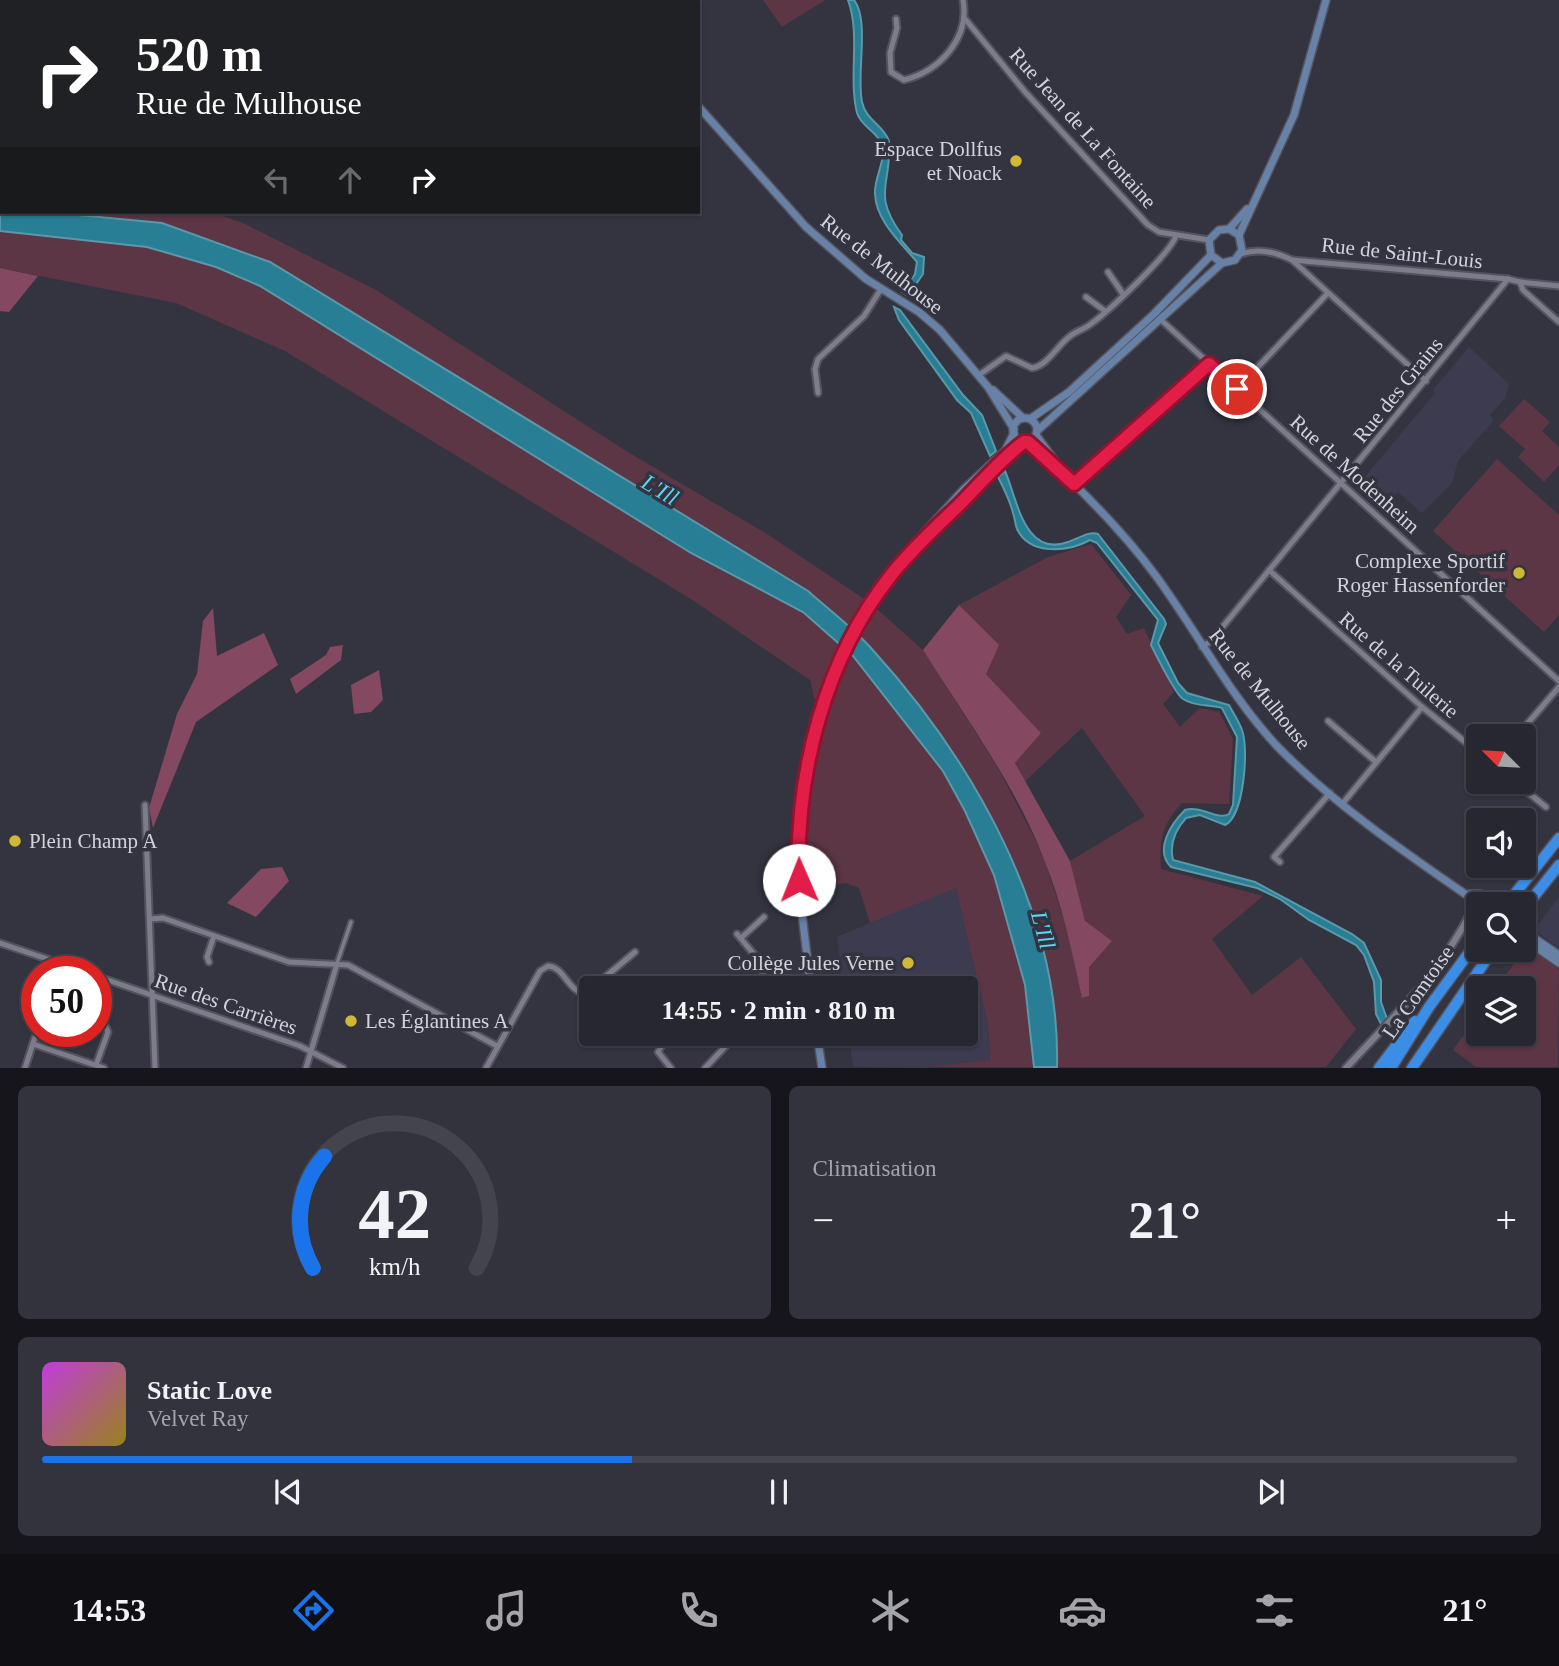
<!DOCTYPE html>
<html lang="fr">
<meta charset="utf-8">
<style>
body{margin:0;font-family:Georgia,serif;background:#33333d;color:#f1f3f6;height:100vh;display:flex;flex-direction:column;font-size:26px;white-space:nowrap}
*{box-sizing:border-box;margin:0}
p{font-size:23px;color:#a4a5ab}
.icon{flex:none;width:38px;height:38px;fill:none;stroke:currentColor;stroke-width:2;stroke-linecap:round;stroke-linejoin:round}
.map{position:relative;height:1068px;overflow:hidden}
.details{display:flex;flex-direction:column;gap:18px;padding:18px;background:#15151b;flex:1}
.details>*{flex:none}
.top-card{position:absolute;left:0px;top:0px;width:700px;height:214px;box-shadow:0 2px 5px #0004,0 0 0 2px #43444d;background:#202124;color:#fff;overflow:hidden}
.needle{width:46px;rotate:294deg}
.tools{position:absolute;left:1466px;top:724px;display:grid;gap:14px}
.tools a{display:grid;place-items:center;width:70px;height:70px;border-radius:7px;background:#272731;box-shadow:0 2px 5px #0004,0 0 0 2px #43444d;font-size:35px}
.speed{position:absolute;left:21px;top:956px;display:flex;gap:14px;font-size:35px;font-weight:700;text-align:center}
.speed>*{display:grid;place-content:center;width:91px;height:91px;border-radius:50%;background:#272731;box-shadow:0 2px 5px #0004,0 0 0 2px #43444d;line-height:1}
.speed .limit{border:10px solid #d22;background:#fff;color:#111}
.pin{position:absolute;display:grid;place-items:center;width:60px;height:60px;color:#fff;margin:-30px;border:4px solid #fff;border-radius:50%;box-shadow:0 2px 7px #0007}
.me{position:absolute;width:77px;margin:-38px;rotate:359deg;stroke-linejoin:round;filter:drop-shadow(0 0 5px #0008)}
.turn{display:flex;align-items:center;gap:24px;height:147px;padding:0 21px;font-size:32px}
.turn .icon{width:91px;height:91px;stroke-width:2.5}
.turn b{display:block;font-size:49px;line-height:60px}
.lanes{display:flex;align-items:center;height:66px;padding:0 21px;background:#0003;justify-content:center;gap:35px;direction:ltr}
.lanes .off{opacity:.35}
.big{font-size:52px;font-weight:800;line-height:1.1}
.details .tile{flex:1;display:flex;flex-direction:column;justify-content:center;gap:10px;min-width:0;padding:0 24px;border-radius:10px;background:#33333d}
.details .dial{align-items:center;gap:0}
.dial svg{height:182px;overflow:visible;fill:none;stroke:#43444d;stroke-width:7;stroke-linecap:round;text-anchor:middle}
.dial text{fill:#f1f3f6;stroke:none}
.song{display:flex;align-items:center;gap:21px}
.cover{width:84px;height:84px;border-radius:10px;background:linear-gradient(135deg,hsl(290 70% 55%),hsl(50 70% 35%))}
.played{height:7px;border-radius:4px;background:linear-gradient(90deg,#1a73e8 40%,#43444d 40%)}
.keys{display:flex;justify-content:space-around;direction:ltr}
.heat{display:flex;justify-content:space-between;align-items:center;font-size:38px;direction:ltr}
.details .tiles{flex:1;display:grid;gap:18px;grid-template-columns:1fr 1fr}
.tile:last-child{grid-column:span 2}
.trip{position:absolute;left:579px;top:976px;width:399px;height:70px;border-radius:7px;background:#272731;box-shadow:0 2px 5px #0004,0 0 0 2px #43444d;font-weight:800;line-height:70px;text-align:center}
.tabs{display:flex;height:112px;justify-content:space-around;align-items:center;background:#101014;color:#a4a5ab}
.tabs .icon{width:49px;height:49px}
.tabs .current{color:#1a73e8}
.tabs b{font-size:32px;color:#f1f3f6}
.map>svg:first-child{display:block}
.built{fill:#3c3b4f}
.green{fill:#5d3646}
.forest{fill:#844860}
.water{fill:#287e94;stroke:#5b98a9;stroke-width:2}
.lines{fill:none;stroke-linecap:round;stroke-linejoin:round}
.pedestrian-casing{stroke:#53525e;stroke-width:7}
.minor-casing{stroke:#53525e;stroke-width:9}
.tertiary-casing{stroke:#53525e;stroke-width:10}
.secondary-casing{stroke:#53525e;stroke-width:10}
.motorway-casing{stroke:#53525e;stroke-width:13}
.pedestrian{stroke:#7c7c8b;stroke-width:3.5}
.minor{stroke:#7c7c8b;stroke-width:5}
.tertiary{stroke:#7c7c8b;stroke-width:6}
.secondary{stroke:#6881a6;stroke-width:7}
.motorway{stroke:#3b8de5;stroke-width:10}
.route-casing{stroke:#92132f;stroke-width:18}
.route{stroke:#e11d48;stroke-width:12}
.poi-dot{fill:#d1b736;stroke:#343441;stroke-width:2.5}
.labels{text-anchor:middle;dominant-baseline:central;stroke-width:7;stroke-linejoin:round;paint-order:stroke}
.street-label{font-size:21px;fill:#d3d3db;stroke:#343441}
.poi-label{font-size:21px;fill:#d3d3db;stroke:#343441;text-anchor:end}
.water-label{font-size:23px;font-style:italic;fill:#5bd4f5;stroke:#343441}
</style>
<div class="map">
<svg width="1559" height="1068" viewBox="0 0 1559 1068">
<rect width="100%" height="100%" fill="#343441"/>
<g class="built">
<polygon points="1469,347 1509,384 1505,398 1490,415 1494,420 1458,461 1452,483 1422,513 1398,492 1383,507 1359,484 1435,393 1433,390"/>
<polygon points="956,887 988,1025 990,1060 927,1068 853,1067 849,1034 966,1034 966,989 843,989 837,937"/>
<polygon points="1559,897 1559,948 1534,930"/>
</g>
<g class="green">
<polygon points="763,0 825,0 782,27"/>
<path d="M0 177 2 212H212L245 224 376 290 626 451 767 534 870 603 923 650 997 766 1044 857 1070 940 1083 998 1089 996C1089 949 1081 906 1070 861L1145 816 1082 728 1023 783 1015 763 1041 733 986 674 977 625 959 605 1048 557 1091 544 1131 595 1116 617 1127 634 1144 628 1174 692 1163 704 1180 727 1200 708 1219 712 1233 739 1229 804 1182 803C1162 824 1159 841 1161 869L1263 896 1212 939 1252 995 1301 957 1356 1029 1326 1067H1057V1041L1041 946 1015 864 853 632 843 649 853 656C882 694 915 730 942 770 998 850 1028 971 1034 1067H927L990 1060 988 1025 956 888 870 923 859 888 846 883 807 891C799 829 812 762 831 703L814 698 810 680 691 599 285 351 176 303 0 268Z"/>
<polygon points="1524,399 1550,422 1542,431 1559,447 1559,465 1544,482 1518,457 1525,449 1499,426"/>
<polygon points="1497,459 1559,515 1559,615 1544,632 1433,531"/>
<polygon points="1535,952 1559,969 1558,1067 1476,1067 1453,1050 1479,1014 1479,1034 1524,1034 1524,989 1496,989 1518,958 1526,963"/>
</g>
<g class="forest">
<polygon points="0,268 38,276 9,312 0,311"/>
<path d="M959 605 999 645 986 674 1041 733 1015 763 1070 861 1085 921 1112 941 1089 967V996L1082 998C1072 951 1062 904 1044 859 1015 784 965 717 923 650Z"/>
<polygon points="213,608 217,656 264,633 278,665 196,722 153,828 149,808 177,714 197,674 203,621"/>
<polygon points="343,645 341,660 296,694 290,679 326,655 330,647"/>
<polygon points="379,670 383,700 371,712 354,714 351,685"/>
<polygon points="282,867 289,881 256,917 227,903 261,869"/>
</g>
<g class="water">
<path d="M848 0H854C870 21 856 73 862 102 866 121 883 124 889 141 892 185 871 193 902 235L901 240 912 253 924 257 923 274 908 296 902 292 915 274 917 262C901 243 876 221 875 194 874 180 883 166 883 152 882 132 862 129 857 113 848 75 861 36 848 0Z"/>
<path d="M0 209 2 212 57 213 162 223 270 262 808 591C828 609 852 627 871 648 972 759 1061 913 1057 1067H1034L1025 985 994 875 965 811 943 771 853 656 803 612 691 553 260 286 216 267 147 247 0 231Z"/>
<polygon points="894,307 900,310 963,395 982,415 996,451 990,456 971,413 957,400 899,320"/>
<path d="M1005 471C1017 498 1024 558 1068 542 1078 539 1088 531 1098 534L1164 619 1166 624 1158 643 1178 683 1187 693 1229 705C1233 713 1239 721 1242 730 1249 749 1244 816 1225 825L1200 815 1186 818C1175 830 1169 843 1173 860L1255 882 1352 934 1364 943 1381 980V1002L1387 1019 1381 1024 1376 1014 1374 982 1364 955 1356 945 1309 920 1280 899 1257 888 1171 867C1154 850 1171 824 1185 810 1202 805 1217 821 1229 814L1233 805 1237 737 1222 708C1210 705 1193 706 1183 699 1176 695 1156 655 1151 645L1158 620 1097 543 1090 540C1068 552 1030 556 1017 529 1015 524 1015 518 1013 513 1010 500 1004 489 998 477Z"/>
</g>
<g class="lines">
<defs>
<polyline id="pedestrian" points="337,963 351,922"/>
<g id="minor">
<polyline points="400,0 401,2"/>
<polyline points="477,0 482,2"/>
<polyline points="392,2 393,0"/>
<polyline points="443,2 451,0"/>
<polyline points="669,2 669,0"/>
<path d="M896 19 897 28 890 53 891 72 904 80C940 71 970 38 963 0"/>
<polyline points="966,20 1026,93 1148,225 1159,232 1209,240"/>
<path d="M1241 254C1257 248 1276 252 1292 260L1426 381"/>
<polyline points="1292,260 1508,279 1520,282 1523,290 1559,322"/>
<polyline points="1108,272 1123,294"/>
<polyline points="1520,282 1559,286"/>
<polyline points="1086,297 1105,311"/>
<polyline points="1160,319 1559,681"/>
<path d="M979 375 1006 356 1032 368C1047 366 1057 346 1069 337 1074 332 1082 330 1088 326 1107 313 1169 255 1176 236"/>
<polyline points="1237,389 1328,293"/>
<polyline points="818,393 815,369 818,359 864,316 881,289"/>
<polyline points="1074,484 1209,364"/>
<polyline points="1269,570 1422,707 1479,753"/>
<polyline points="1202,647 1211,641 1508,279"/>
<polyline points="1328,721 1376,762"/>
<polyline points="1516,737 1559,687"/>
<polyline points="1515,782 1546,807"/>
<polyline points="1343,803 1422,707"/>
<polyline points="145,805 155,1068"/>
<polyline points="1280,862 1274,857 1330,793"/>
<polyline points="150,919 163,918 289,962 348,965 497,1046"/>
<polyline points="737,934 758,959 766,989"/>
<polyline points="741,938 764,917"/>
<polyline points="0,943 83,971"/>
<polyline points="209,962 207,957 214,936"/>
<polyline points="96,976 300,1046 343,1068"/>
<polyline points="669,1034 658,1052 671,1068"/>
<polyline points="33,1044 104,1068"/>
<polyline points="96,1065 108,1032 105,1025"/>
<polyline points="25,1068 37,1031"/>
<polyline points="306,1068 337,964"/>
<path d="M486 1068 540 971 548 966C565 967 568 993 586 993L635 952"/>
<polyline points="705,1068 737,1034"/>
</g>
<path id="tertiary" d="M1346 1068C1392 1018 1443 970 1473 908"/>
<g id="secondary">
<polyline points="551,0 554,2"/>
<polyline points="584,0 586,2"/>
<polyline points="571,2 573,0"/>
<polyline points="698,106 806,227 866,279 919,312 940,330 988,387 1014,429"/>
<polyline points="1229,229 1239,235 1242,250 1235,260 1222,263 1211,255 1209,240 1219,230 1229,229 1247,209"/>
<polyline points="1239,235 1294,115 1326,0"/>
<polyline points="993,390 1023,418"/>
<circle cx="1025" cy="430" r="12"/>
<polyline points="1030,419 1069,392 1154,314 1211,255"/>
<polyline points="1037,431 1222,263"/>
<polyline points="1036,435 1057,464"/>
<path d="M1028 441C1074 482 1119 526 1156 576 1197 632 1229 694 1276 745 1330 801 1404 852 1468 896"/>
<polyline points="915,543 963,490 1005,451 1014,433"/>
<polyline points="1479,908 1469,906 1470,894 1480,894 1482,905"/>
<polyline points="1524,931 1559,955"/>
<polyline points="1524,939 1559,963"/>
<polyline points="811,989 799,889 799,825 808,764 832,683 859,625 890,576 1024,442"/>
<polyline points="817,1034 822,1068"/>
</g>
<g id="motorway">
<polyline points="1506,905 1559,838"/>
<polyline points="1524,909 1559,865"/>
<polyline points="1379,1068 1415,1021"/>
<polyline points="1391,1068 1429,1007 1479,939"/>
<polyline points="1412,1068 1493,950"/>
</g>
</defs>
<use href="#pedestrian" class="pedestrian-casing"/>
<use href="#minor" class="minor-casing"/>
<use href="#tertiary" class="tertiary-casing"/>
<use href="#secondary" class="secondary-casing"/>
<use href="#motorway" class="motorway-casing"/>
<use href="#pedestrian" class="pedestrian"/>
<use href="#minor" class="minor"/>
<use href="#tertiary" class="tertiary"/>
<use href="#secondary" class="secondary"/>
<use href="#motorway" class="motorway"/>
</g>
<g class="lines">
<defs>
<path id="route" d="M799 880C795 774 825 658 892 574 912 549 936 527 959 505 980 484 1001 459 1024 442H1028L1074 484 1209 364 1237 389"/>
</defs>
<use href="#route" class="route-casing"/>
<use href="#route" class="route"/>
</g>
<g class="poi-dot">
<circle cx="1016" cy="161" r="7"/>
<circle cx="1519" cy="573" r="7"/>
<circle cx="15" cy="841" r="7"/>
<circle cx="908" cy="963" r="7"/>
<circle cx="351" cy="1021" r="7"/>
</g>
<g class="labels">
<g class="street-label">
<text transform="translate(1083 128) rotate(48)">Rue Jean de La Fontaine</text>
<text transform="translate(1402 253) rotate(6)">Rue de Saint-Louis</text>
<text transform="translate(882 264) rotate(38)">Rue de Mulhouse</text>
<text transform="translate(1398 390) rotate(-51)">Rue des Grains</text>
<text transform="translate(1355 474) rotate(42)">Rue de Modenheim</text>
<text transform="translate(1399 665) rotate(41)">Rue de la Tuilerie</text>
<text transform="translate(1260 689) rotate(51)">Rue de Mulhouse</text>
<text transform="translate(1418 992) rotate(-55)">La Comtoise</text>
<text transform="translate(226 1004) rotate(19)">Rue des Carrières</text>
</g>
<g class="poi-label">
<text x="1002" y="149">Espace Dollfus<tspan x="1002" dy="24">et Noack</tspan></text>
<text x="1505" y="561">Complexe Sportif<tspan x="1505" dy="24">Roger Hassenforder</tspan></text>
<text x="29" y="841" text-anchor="start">Plein Champ A</text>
<text x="894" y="963">Collège Jules Verne</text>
<text x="365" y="1021" text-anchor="start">Les Églantines A</text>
</g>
<g class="water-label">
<text transform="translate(660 490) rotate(31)">L'Ill</text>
<text transform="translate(1043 930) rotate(75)">L'Ill</text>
</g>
</g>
</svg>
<div class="tools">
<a><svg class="needle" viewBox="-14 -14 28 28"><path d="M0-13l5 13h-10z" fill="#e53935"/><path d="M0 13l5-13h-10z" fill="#a4a5ab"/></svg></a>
<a><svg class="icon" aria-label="sound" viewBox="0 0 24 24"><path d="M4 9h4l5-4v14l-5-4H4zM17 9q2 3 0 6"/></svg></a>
<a><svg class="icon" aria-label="search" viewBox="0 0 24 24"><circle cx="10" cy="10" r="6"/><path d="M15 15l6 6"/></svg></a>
<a><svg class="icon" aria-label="layers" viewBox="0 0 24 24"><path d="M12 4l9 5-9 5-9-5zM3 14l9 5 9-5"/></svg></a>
</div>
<div class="speed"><div class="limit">50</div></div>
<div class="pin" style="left:1237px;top:389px;background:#d93025"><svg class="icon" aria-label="arrive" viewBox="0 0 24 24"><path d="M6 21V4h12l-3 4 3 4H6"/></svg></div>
<svg class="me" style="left:799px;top:880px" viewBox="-20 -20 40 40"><circle r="19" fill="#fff"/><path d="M0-13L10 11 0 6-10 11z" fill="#e11d48"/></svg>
<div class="trip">14:55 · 2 min · 810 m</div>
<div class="top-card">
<div class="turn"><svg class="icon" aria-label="right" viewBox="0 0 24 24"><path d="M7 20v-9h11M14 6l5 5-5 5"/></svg><div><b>520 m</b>Rue de Mulhouse</div></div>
<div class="lanes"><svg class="icon off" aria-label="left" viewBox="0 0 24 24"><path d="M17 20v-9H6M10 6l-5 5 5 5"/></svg><svg class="icon off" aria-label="ahead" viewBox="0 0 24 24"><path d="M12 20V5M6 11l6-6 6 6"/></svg><svg class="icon" aria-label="right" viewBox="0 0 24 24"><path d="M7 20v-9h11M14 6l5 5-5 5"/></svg></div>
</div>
</div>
<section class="details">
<div class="tiles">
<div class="tile dial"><svg viewBox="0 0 100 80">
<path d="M14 69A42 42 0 1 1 86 69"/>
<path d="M14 69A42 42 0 0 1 19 20" stroke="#1a73e8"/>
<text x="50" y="56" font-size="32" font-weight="700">42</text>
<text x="50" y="72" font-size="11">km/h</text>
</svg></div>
<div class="tile"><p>Climatisation</p>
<div class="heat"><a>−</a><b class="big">21°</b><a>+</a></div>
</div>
<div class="tile">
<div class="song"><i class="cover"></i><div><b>Static Love</b><p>Velvet Ray</p></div></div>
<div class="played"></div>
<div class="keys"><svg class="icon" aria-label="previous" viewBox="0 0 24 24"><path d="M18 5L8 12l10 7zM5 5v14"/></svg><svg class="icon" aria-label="pause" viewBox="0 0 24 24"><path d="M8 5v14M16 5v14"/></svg><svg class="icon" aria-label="next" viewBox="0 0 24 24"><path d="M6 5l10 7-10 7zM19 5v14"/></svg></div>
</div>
</div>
</section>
<nav class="tabs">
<b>14:53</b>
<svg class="icon current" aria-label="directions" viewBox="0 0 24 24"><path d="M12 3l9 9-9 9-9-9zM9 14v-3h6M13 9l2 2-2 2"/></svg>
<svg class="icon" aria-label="music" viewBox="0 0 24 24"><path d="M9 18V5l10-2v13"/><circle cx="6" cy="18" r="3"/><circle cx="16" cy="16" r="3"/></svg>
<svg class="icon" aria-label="phone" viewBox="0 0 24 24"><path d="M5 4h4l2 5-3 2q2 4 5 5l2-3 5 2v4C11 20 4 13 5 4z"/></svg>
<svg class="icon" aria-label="climate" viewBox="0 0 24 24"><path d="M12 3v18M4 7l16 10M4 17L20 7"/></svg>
<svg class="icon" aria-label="car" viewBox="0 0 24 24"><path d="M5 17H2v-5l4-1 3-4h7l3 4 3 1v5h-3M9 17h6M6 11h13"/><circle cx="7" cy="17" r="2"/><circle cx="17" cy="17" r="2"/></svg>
<svg class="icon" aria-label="filters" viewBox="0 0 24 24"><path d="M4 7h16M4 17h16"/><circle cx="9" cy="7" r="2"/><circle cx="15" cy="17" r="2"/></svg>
<b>21°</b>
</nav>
